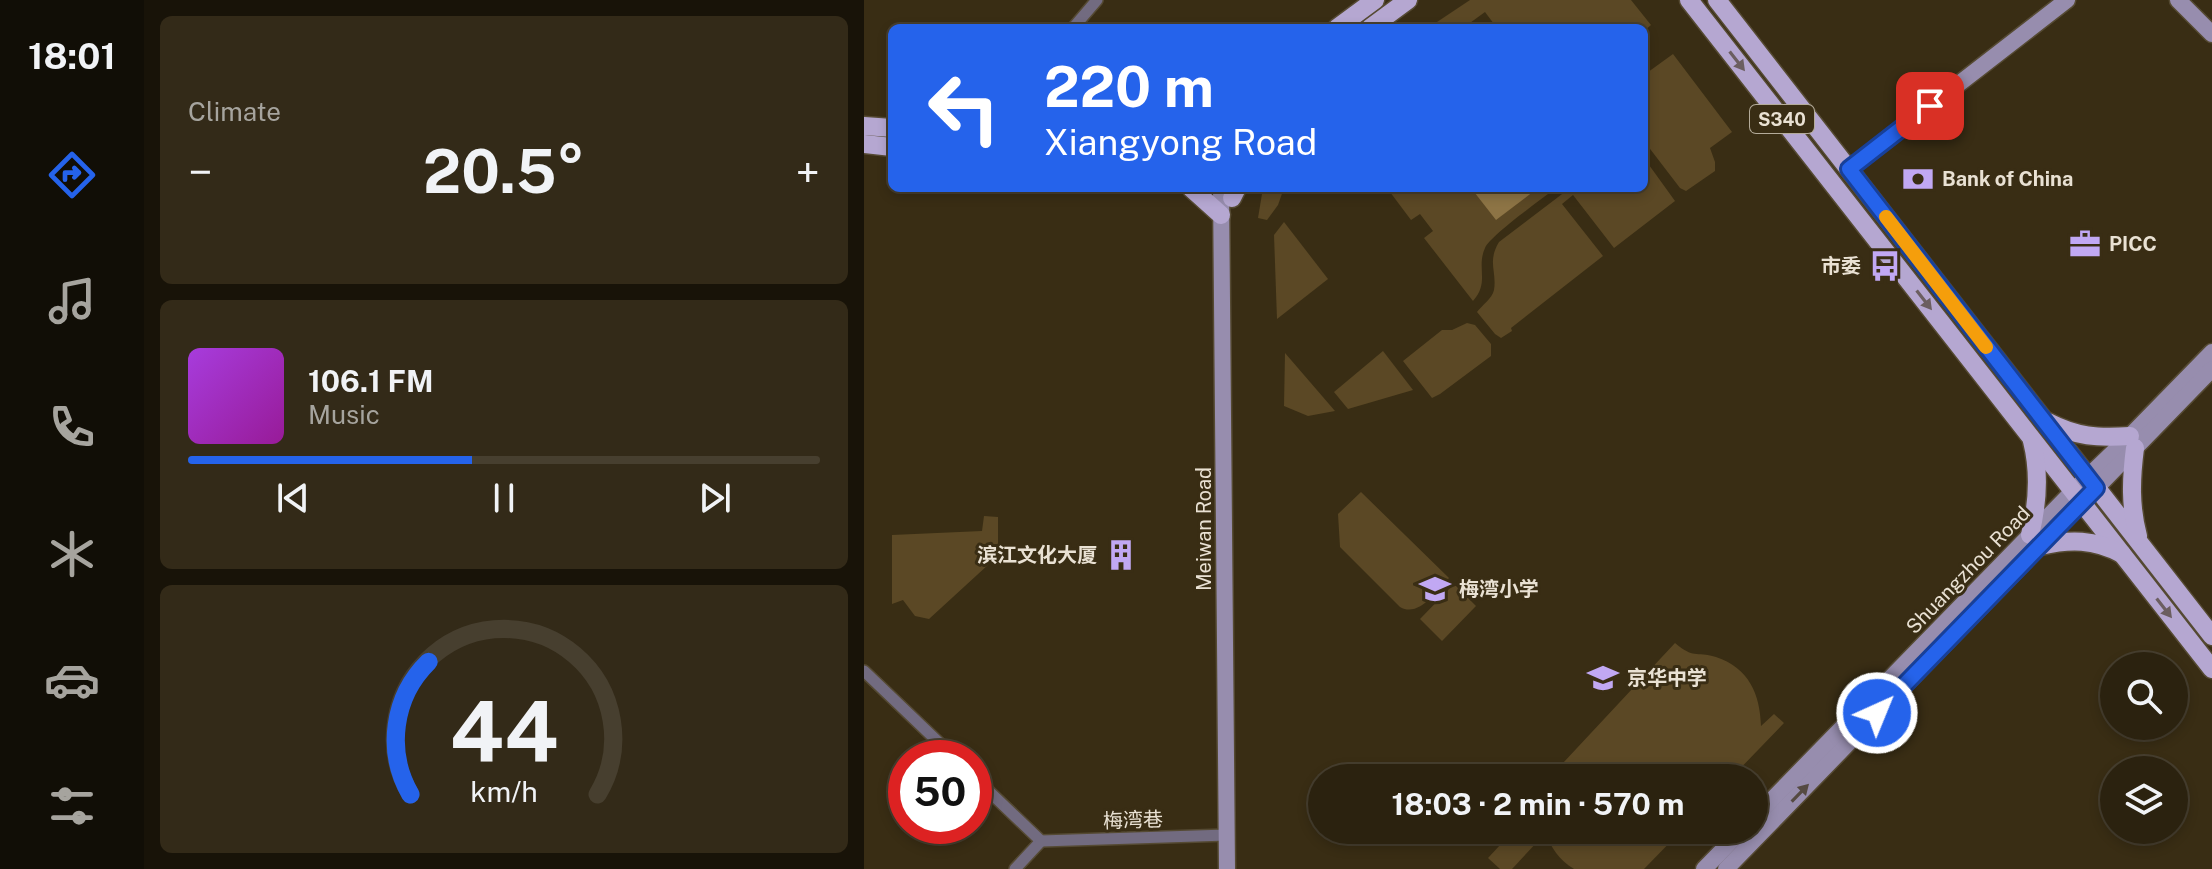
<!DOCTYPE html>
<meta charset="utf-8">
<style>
body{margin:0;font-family:"Public Sans","Noto Sans SC",sans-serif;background:#332a18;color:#f1f3f6;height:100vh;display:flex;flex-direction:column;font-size:30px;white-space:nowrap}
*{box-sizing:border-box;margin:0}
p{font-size:26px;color:#a6a49e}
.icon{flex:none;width:44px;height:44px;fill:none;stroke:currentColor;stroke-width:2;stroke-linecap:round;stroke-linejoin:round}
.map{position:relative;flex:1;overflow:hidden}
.sheet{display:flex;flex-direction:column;gap:16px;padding:16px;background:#181308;width:720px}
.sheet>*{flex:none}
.banner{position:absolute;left:24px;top:24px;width:760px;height:168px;border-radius:12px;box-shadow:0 4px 12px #0003,0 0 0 2px #473f2f;background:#2563eb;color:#fff;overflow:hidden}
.buttons{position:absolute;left:1236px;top:652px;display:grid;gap:16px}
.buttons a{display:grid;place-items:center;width:88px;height:88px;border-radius:50%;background:#2b220f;box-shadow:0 4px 12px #0003,0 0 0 2px #473f2f;font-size:40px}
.speed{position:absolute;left:24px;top:740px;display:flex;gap:16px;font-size:40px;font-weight:700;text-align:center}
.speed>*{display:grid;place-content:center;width:104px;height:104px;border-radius:50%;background:#2b220f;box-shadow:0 4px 12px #0003,0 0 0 2px #473f2f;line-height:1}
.speed .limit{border:12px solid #d22;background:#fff;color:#111}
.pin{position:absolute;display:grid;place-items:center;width:68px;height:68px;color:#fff;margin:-34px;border-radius:16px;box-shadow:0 4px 12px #0006}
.me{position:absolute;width:88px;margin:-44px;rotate:44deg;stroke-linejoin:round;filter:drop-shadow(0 0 6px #0008)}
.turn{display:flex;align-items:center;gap:28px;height:168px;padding:0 24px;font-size:36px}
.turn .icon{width:104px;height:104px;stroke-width:2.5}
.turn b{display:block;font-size:56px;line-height:68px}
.big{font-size:60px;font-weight:700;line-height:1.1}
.sheet .widget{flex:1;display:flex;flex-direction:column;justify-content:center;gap:12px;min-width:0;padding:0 28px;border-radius:12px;background:#332a18}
.sheet .dial{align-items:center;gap:0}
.dial svg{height:208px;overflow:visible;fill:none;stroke:#473f2f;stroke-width:7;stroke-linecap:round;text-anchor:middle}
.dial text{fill:#f1f3f6;stroke:none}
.song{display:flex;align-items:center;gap:24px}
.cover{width:96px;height:96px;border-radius:12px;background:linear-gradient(135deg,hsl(280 70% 55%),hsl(300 70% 35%))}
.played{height:8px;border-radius:4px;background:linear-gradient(90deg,#2563eb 45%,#473f2f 45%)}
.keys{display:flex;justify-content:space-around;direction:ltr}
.heat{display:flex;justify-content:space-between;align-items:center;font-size:44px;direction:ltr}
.trip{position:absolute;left:444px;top:764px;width:460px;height:80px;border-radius:40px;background:#2b220f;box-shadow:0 4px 12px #0003,0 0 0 2px #473f2f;font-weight:700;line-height:80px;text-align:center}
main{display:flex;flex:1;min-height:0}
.menu{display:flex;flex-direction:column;width:144px;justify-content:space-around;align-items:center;background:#110e06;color:#a6a49e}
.menu .icon{width:56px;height:56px}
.menu .current{color:#2563eb}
.menu b{font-size:36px;color:#f1f3f6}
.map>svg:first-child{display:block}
.green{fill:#5b4825}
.water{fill:#8d7445}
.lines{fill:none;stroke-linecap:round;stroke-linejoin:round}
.street-casing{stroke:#554a33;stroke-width:14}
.secondary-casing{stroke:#554a33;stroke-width:19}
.primary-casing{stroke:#554a33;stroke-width:21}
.street{stroke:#726b80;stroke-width:11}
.secondary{stroke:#978dae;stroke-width:16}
.primary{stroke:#b5a7d1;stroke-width:18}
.oneway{fill:#6b5e60}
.oneway2{fill:#554a42}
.route-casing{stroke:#184099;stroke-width:20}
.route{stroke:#2563eb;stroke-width:14}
.slow{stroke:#f59e0b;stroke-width:14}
.labels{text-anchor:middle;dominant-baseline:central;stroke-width:6;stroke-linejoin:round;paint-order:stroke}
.shield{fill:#392d14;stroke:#b4ab9a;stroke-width:2}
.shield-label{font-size:18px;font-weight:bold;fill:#e9e1d3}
.poi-label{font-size:20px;font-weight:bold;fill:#e9e1d3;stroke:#392d14;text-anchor:start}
.street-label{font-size:20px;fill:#e9e1d3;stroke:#392d14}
</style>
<main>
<nav class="menu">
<b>18:01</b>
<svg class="icon current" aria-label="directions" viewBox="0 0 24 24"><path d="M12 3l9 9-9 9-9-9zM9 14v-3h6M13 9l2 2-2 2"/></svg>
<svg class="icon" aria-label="music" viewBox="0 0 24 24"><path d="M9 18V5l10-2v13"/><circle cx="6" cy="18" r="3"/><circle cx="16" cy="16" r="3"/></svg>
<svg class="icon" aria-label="phone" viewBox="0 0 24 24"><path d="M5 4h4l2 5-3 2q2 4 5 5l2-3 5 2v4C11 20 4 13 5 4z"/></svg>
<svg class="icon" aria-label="climate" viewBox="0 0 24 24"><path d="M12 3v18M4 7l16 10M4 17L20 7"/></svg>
<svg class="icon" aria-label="car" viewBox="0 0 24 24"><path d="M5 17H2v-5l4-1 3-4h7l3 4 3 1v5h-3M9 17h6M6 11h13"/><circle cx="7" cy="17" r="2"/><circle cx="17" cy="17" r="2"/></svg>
<svg class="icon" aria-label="filters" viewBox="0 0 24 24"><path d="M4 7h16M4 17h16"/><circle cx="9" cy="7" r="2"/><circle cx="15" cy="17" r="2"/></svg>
</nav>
<section class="sheet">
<div class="widget"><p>Climate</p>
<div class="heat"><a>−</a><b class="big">20.5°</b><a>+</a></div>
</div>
<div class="widget">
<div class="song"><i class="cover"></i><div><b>106.1 FM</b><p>Music</p></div></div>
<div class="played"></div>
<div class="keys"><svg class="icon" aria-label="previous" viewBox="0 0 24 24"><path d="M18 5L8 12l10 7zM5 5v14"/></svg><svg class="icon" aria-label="pause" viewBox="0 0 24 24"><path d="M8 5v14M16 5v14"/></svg><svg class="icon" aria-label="next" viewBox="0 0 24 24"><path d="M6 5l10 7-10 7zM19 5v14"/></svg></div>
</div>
<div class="widget dial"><svg viewBox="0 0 100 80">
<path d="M14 69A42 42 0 1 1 86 69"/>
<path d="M14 69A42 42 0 0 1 21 18" stroke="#2563eb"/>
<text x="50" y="56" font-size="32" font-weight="700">44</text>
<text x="50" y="72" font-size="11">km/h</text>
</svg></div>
</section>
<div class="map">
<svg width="1348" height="869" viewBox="0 0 1348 869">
<rect width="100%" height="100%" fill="#392d14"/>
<g class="green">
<polygon points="606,0 767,0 787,25 780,31 780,28 633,28 621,12 599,28 564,28"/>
<polygon points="809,54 868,132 846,148 851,162 851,171 822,191 816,188 780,141 780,75"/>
<path d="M780 158 811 201 750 248 709 195 698 204 739 256 647 328 648 331 637 338 631 334 613 312C618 305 628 299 630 290 633 271 623 262 635 242L706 188H780Z"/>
<polygon points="399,188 420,188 414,205 403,220 394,218"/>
<path d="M523 188H692C679 198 626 236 621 248 612 268 626 282 609 301L560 238 569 231 556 214 547 220Z"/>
<polygon points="420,222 464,279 413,319 410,235"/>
<polygon points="603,323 611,325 627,344 627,356 576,394 568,398 539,361 578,330 588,330"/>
<polygon points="519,351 549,390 484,409 470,392"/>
<polygon points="421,353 471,411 444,416 420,406"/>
<path d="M497 492 585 578C572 591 555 618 536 607L476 547 474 514Z"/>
<polygon points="120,516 134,517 134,546 125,564 65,619 51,616 39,600 28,604 28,535 118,531"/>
<polygon points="590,584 612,606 578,641 556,619"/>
<path d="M811 643C830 659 831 651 852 657 885 668 896 694 897 726L910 714 920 723 867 778H685Z"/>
<polygon points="650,830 664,830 675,840 648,869 636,869 624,858"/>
<path d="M681 830H818L780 869H710C695 860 686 847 681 830Z"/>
</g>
<polygon class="water" points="607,188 674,188 632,220"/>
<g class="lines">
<defs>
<g id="street">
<polyline points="209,28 233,0"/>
<polyline points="0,671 91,758"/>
<polyline points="110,777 177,841 151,869"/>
<polyline points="177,841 363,835"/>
</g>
<g id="secondary">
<polyline points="1314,0 1348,34"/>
<polyline points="985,169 1203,0"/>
<polyline points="357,188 363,869"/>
<polyline points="890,818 1210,490 1266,436 1348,352"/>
<polyline points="840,869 878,830"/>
<polyline points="862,869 1348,369"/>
</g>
<g id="primary">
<polyline points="825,0 1348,669"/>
<polyline points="853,0 1348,636"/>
<polyline points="473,28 511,0"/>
<polyline points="506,28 544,0"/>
<polyline points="0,126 28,128"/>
<polyline points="0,144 28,147"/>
<polyline points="327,188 357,215"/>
<polyline points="368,198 373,188"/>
<path d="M1184 422C1213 437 1233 438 1266 436"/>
<path d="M1271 448C1267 479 1266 506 1274 536"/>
<path d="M1166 535C1174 503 1176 473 1168 441"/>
<path d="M1176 546C1206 539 1230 539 1258 554"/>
</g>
</defs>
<use href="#street" class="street-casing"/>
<use href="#secondary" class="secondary-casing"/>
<use href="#primary" class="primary-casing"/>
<use href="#street" class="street"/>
<use href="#secondary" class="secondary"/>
<use href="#primary" class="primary"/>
</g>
<defs><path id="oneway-solid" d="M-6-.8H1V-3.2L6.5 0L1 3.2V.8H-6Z" transform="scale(2)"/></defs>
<g class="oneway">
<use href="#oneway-solid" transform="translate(873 61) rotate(52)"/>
<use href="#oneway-solid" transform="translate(1060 300) rotate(52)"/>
<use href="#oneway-solid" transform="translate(1300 608) rotate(52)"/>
</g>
<use class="oneway2" href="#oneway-solid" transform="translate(936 793) rotate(-46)"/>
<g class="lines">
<defs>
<polyline id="route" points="1013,713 1232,488 985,169 1066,106"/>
</defs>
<use href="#route" class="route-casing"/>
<use href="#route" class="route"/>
<polyline class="slow" points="1022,217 1122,347"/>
</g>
<defs>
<symbol id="bank-bare" viewBox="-9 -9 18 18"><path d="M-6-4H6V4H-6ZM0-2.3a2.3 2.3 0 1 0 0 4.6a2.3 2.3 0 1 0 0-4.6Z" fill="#c1a8f3" stroke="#392d14" stroke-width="2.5" paint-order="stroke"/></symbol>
<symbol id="office-bare" viewBox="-9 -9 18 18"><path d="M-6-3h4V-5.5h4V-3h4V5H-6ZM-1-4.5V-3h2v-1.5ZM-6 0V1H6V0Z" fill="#c1a8f3" stroke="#392d14" stroke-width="2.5" paint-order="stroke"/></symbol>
<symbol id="bus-bare" viewBox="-9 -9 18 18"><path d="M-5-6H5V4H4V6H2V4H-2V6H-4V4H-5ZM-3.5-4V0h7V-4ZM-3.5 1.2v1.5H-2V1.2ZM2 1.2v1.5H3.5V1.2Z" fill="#c1a8f3" stroke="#392d14" stroke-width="2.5" paint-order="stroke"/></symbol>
<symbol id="building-bare" viewBox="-9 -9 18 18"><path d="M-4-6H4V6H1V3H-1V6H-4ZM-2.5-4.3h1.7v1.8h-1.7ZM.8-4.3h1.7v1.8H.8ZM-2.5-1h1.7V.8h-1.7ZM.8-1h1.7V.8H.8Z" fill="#c1a8f3" stroke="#392d14" stroke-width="2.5" paint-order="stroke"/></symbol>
<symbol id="school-bare" viewBox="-9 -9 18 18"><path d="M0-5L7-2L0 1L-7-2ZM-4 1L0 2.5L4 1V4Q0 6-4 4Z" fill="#c1a8f3" stroke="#392d14" stroke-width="2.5" paint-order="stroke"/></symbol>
</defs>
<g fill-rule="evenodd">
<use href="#bank-bare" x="1032" y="157" width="44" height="44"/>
<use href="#office-bare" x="1199" y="222" width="44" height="44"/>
<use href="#bus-bare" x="999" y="244" width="44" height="44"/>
<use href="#building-bare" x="235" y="533" width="44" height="44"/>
<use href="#school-bare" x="549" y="567" width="44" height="44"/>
<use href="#school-bare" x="717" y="656" width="44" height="44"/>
</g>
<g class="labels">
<rect class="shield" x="886" y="105" width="64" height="28" rx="6"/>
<g class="shield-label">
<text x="918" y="119">S340</text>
</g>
<g class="poi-label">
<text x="1078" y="179">Bank of China</text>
<text x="1245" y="244">PICC</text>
<text x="997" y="266" text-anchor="end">市委</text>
<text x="233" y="555" text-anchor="end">滨江文化大厦</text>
<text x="595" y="589">梅湾小学</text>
<text x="763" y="678">京华中学</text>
</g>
<g class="street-label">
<text transform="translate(340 529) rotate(-90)">Meiwan Road</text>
<text transform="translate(1104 570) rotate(-46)">Shuangzhou Road</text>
<text transform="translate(269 820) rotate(-2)">梅湾巷</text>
</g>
</g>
</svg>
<div class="buttons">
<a><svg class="icon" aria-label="search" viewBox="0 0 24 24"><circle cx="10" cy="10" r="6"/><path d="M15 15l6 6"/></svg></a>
<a><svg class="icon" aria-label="layers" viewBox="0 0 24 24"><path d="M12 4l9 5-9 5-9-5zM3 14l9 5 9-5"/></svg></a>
</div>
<div class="speed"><div class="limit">50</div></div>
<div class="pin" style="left:1066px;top:106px;background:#d93025"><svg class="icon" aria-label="arrive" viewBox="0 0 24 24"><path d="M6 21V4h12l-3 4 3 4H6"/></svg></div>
<svg class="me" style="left:1013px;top:713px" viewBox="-20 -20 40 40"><circle r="17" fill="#2563eb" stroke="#fff" stroke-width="3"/><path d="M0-11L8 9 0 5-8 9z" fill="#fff"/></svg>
<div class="trip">18:03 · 2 min · 570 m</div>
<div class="banner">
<div class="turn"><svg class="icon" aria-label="left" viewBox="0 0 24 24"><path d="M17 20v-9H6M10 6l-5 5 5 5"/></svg><div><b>220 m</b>Xiangyong Road</div></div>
</div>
</div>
</main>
